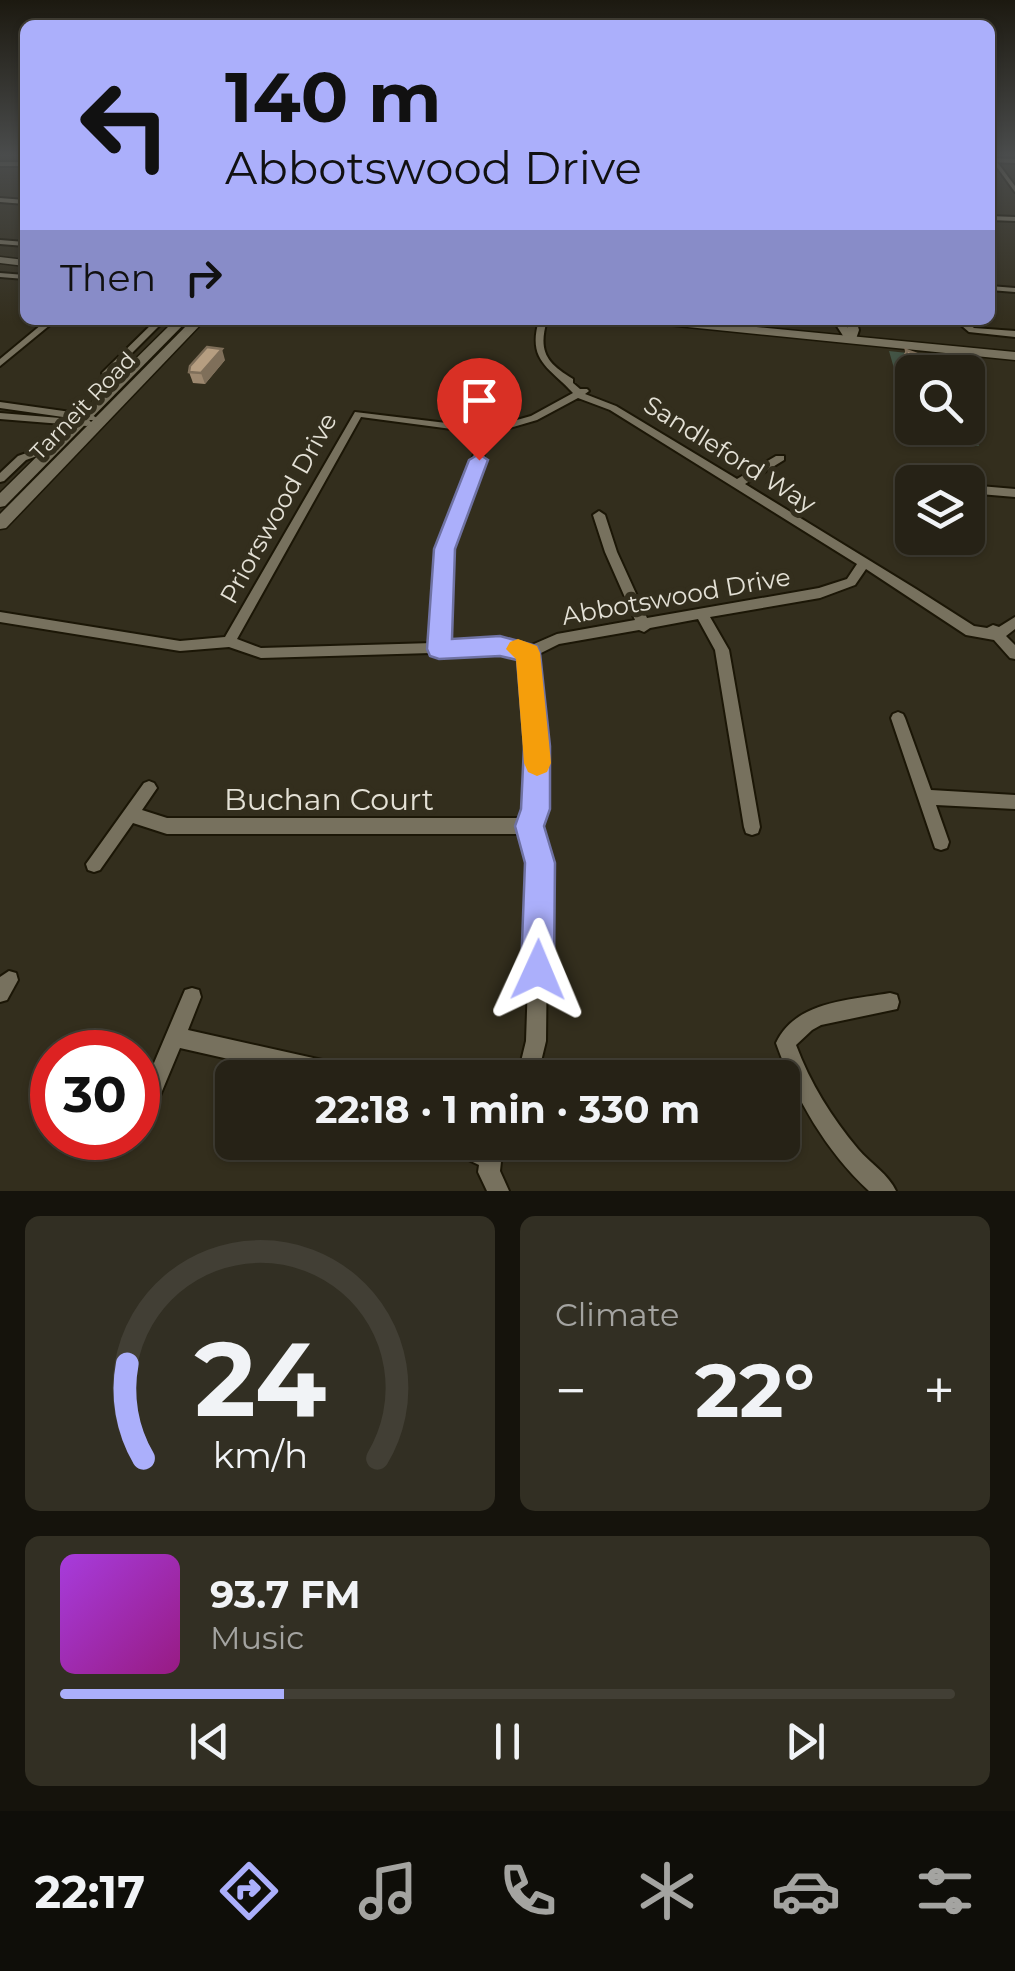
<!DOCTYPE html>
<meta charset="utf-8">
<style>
body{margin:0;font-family:Montserrat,sans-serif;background:#322f23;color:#f1f3f6;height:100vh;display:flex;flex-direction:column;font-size:38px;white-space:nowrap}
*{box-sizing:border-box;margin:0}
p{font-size:32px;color:#a4a4a1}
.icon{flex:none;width:55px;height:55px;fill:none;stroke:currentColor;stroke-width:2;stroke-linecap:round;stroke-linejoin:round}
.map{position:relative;height:1191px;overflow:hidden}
.details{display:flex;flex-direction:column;gap:25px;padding:25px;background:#15130c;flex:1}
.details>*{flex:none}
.top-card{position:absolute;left:20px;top:20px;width:975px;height:305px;border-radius:15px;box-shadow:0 2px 8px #0004,0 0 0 2px #423f35;background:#abaffb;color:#111;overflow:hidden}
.buttons{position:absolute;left:895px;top:355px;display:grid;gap:20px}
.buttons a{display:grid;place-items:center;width:90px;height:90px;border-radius:15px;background:#262216;box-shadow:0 2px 8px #0004,0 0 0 2px #423f35;font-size:50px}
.speed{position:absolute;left:30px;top:1030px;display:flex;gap:20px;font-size:50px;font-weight:700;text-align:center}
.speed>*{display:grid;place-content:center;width:130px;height:130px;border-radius:50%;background:#262216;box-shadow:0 2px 8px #0004,0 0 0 2px #423f35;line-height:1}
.speed .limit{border:15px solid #d22;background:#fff;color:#111}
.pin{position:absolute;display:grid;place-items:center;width:85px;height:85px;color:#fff;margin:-102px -42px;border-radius:50% 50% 50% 0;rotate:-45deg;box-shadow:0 0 10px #0007}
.pin .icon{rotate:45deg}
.me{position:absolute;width:110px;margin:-55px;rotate:1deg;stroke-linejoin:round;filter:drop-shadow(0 0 8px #0008)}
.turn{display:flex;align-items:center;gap:35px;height:210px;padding:0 40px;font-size:45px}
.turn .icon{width:130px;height:130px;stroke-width:2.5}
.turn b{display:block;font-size:70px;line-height:85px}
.then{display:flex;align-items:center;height:95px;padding:0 40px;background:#0003;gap:20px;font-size:38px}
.big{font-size:75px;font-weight:700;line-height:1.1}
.details .widget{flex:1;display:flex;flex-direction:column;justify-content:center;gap:15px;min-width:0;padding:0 35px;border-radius:15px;background:#322f23}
.details .dial{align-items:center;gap:0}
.dial svg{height:260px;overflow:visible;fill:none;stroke:#423f35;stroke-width:7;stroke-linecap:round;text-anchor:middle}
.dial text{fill:#f1f3f6;stroke:none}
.song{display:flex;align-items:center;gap:30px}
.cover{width:120px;height:120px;border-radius:15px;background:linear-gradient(135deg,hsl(280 70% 55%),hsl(310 70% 35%))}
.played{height:10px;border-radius:5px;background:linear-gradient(90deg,#abaffb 25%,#423f35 25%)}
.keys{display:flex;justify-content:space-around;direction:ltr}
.heat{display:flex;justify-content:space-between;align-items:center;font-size:55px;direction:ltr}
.details .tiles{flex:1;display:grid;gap:25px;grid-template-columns:1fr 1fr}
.widget:last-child{grid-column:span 2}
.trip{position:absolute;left:215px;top:1060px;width:585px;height:100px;border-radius:15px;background:#262216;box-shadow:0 2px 8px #0004,0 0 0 2px #423f35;font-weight:700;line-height:100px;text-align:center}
.menu{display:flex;height:160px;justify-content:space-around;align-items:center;background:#0f0e09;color:#a4a4a1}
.menu .icon{width:70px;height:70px}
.menu .current{color:#abaffb}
.menu b{font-size:45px;color:#f1f3f6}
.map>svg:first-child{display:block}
.green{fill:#435445}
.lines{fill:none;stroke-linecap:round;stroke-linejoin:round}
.minor-casing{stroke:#1b1606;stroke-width:4}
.tertiary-casing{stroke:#1b1606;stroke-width:4}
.secondary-casing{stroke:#1b1606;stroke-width:3}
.minor{fill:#77715e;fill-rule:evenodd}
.tertiary{fill:#77715e;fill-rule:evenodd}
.secondary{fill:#77715e;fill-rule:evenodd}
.wall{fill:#9d886f}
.shaded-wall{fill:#7f6f5a}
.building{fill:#b69e81;stroke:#7f6f5a;stroke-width:2.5}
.route{fill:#abaffb;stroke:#6f72a3;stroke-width:2.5}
.slow{fill:#f59e0b}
.labels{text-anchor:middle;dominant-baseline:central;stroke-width:10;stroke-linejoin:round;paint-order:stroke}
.far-street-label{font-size:22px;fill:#e4e1d6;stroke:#332e1d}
.street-label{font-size:25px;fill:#e4e1d6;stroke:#332e1d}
.near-street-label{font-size:30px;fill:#e4e1d6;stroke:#332e1d}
</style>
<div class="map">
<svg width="1015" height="1191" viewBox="0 0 1015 1191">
<rect width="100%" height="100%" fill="#332e1d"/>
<polygon class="green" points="889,351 944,357 950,372 912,372 912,428 968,428 968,417 979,446 914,438"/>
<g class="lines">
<defs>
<g id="minor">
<polygon points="991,159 995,159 1015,186 1015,192"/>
<rect x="0" y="162" width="25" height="4"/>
<polygon points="0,198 25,200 25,204 0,202"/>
<polygon points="990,216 1015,217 1015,221 990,220"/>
<polygon points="0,240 25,242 25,246 0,244"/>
<polygon points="0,273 25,275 25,279 0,277"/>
<polygon points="990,286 1015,288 1015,292 990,290"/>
<polygon points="47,320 56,320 0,366 0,359"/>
<polygon points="156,320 165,320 112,373 118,387 113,390 110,389 102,373"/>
<path d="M539 320H547C538 351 546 363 573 379V383L580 389H587L589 391 585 394 616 406 737 479 776 456H784V460L745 484 916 589 974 626 987 628 993 625 999 627 1015 617V629L1006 636 1015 645V659L1010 658 994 640 966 635 866 569 855 585 820 598 710 617 729 650 760 827 758 833 752 835 746 833 744 827 715 650 698 619 650 628 644 632 639 630 559 644 535 656 543 709 546 783 537 826 548 863 546 1041 537 1078H517L526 1041 532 863 523 834H167L133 823 100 870 94 872 88 870 86 864 144 783 149 781 154 783 157 788 142 810 167 818H523L530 783 529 709 522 657 499 651 261 658 229 647 180 651 0 622V612L180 641 225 637 355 412 488 428 531 416 573 393C549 367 527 361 539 320ZM578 398 610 410 857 564 847 579 819 588 647 618 617 552 605 515 599 511 593 515 605 552 635 620 557 634 527 647 499 641 446 642 450 549 492 433 537 420ZM361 417 482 433 438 549 433 643 261 648 237 639Z"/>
<polygon points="955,320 964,320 974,328 1015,331 1015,337 969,332"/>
<polygon points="0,402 92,415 97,418 95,420 89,420 92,423 87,426 0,419 0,413 84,420 0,408"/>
<polygon points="55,443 60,446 59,448 26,460 4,481 0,482 0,473 18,456"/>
<polygon points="917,476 934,480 935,482 913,481 912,479"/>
<polygon points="968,485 1015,489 1015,497 968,493"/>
<polygon points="898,712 903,714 905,718 931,790 1015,795 1015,809 936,805 949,842 947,848 941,850 935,848 891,718 893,714"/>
<polygon points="9,971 16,973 18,980 7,1000 0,1002 0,977"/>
<polygon points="192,988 199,990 201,997 188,1030 358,1068 365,1071 368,1078 312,1078 180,1048 157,1103 150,1106 143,1103 140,1096 143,1089 185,990"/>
<path d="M890 993 897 995 899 1002 897 1009 821 1025 812 1030 796 1045C810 1083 832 1118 858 1149 870 1163 889 1175 896 1191H869C825 1150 796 1099 776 1043 795 1001 851 1000 890 993Z"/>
<polygon points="443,1142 478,1142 482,1144 482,1142 503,1142 500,1171 509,1191 487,1191 478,1172 479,1165 446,1149"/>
</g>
<g id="tertiary">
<polygon points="990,158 1015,159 1015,163 990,162"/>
<polygon points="833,320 843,320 848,328 846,320 856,320 859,330 855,342 847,342"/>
</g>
<g id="secondary">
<polygon points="0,257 25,260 25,266 0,263"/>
<polygon points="175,320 188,320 5,506 0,507 0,493"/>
<polygon points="192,320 205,320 6,528 0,529 0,514"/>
<polygon points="642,320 684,320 1015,352 1015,360 648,323"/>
</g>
</defs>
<use href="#minor" class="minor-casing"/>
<use href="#tertiary" class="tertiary-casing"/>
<use href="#secondary" class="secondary-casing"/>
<use href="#minor" class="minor"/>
<use href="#tertiary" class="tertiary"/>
<use href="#secondary" class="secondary"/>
</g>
<g class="wall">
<polygon points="906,350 928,365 958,372 912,372 912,400 910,394 900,390 895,373"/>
<polygon points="225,360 205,384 193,383 189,372"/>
<polygon points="968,392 980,417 966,440 923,436 921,428 968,428"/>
</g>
<polygon class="shaded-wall" points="222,349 225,360 205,384 201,373"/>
<g class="building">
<polygon points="207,347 222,349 201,373 189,372 190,366"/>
<polygon points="906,350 925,357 928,365 956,368 958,372 923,372 922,371 911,367"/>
<polygon points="968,392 980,417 968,416"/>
</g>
<linearGradient id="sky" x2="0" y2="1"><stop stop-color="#1c1910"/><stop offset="0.48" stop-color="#4a4c4c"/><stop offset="1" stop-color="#4a4c4c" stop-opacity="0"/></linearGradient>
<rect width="1015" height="323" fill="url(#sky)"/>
<polygon class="route" points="479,454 488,460 455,549 452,639 500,636 537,646 540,653 550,746 550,809 544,826 555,863 554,970 550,982 538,987 526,982 521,970 525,863 515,826 521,809 524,746 517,660 500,656 439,659 430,656 427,649 434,549 469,460"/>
<polygon class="slow" points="518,639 537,646 540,653 551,763 547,772 537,776 528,772 524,763 516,659 506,649 510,642"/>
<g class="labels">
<g class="far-street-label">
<text transform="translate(83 406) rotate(-46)">Tarneit Road</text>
</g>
<g class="street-label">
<text transform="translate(730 454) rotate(32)">Sandleford Way</text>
<text transform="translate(278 508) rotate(-61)">Priorswood Drive</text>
<text transform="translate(676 596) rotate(-10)">Abbotswood Drive</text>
</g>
<g class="near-street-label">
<text x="329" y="799">Buchan Court</text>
</g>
</g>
</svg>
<div class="buttons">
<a><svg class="icon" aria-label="search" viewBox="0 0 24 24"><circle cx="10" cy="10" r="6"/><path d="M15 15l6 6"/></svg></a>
<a><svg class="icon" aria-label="layers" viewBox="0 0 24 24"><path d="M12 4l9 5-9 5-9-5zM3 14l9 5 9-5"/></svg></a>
</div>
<div class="speed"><div class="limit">30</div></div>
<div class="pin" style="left:479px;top:460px;background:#d93025"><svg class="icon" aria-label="arrive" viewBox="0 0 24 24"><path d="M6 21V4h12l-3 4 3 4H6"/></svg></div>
<svg class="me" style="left:538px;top:970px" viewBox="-20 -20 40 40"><path d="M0-17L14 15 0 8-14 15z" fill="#abaffb" stroke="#fff" stroke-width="4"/></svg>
<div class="trip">22:18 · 1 min · 330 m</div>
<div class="top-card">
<div class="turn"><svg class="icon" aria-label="left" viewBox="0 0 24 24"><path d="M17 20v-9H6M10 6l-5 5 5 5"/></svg><div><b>140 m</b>Abbotswood Drive</div></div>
<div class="then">Then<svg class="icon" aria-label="right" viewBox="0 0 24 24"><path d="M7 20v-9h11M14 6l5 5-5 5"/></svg></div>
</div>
</div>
<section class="details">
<div class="tiles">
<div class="widget dial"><svg viewBox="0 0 100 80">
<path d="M14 69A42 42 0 1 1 86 69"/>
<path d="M14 69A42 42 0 0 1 9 40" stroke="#abaffb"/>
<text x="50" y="56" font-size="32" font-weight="700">24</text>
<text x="50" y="72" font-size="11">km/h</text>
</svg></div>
<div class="widget"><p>Climate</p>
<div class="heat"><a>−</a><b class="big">22°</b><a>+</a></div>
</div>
<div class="widget">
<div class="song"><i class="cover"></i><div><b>93.7 FM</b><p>Music</p></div></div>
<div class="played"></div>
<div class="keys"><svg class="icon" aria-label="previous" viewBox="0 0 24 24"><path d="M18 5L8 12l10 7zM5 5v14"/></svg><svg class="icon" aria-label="pause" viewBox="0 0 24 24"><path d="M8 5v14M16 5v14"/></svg><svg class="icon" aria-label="next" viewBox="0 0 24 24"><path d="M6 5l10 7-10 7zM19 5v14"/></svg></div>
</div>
</div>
</section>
<nav class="menu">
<b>22:17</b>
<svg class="icon current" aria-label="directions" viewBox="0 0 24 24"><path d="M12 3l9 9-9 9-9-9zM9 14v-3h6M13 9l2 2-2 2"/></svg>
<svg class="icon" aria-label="music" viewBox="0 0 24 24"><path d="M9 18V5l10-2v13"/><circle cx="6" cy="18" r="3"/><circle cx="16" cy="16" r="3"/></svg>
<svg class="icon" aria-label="phone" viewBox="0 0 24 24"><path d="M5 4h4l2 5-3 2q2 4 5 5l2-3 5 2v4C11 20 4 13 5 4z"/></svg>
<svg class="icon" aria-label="climate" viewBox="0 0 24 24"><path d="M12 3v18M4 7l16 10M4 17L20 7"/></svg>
<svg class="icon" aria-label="car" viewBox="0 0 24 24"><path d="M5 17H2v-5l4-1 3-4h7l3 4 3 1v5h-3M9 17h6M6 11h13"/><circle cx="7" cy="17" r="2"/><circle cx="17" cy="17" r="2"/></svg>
<svg class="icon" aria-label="filters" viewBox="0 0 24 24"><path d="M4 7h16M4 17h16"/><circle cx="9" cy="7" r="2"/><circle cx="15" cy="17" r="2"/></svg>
</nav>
